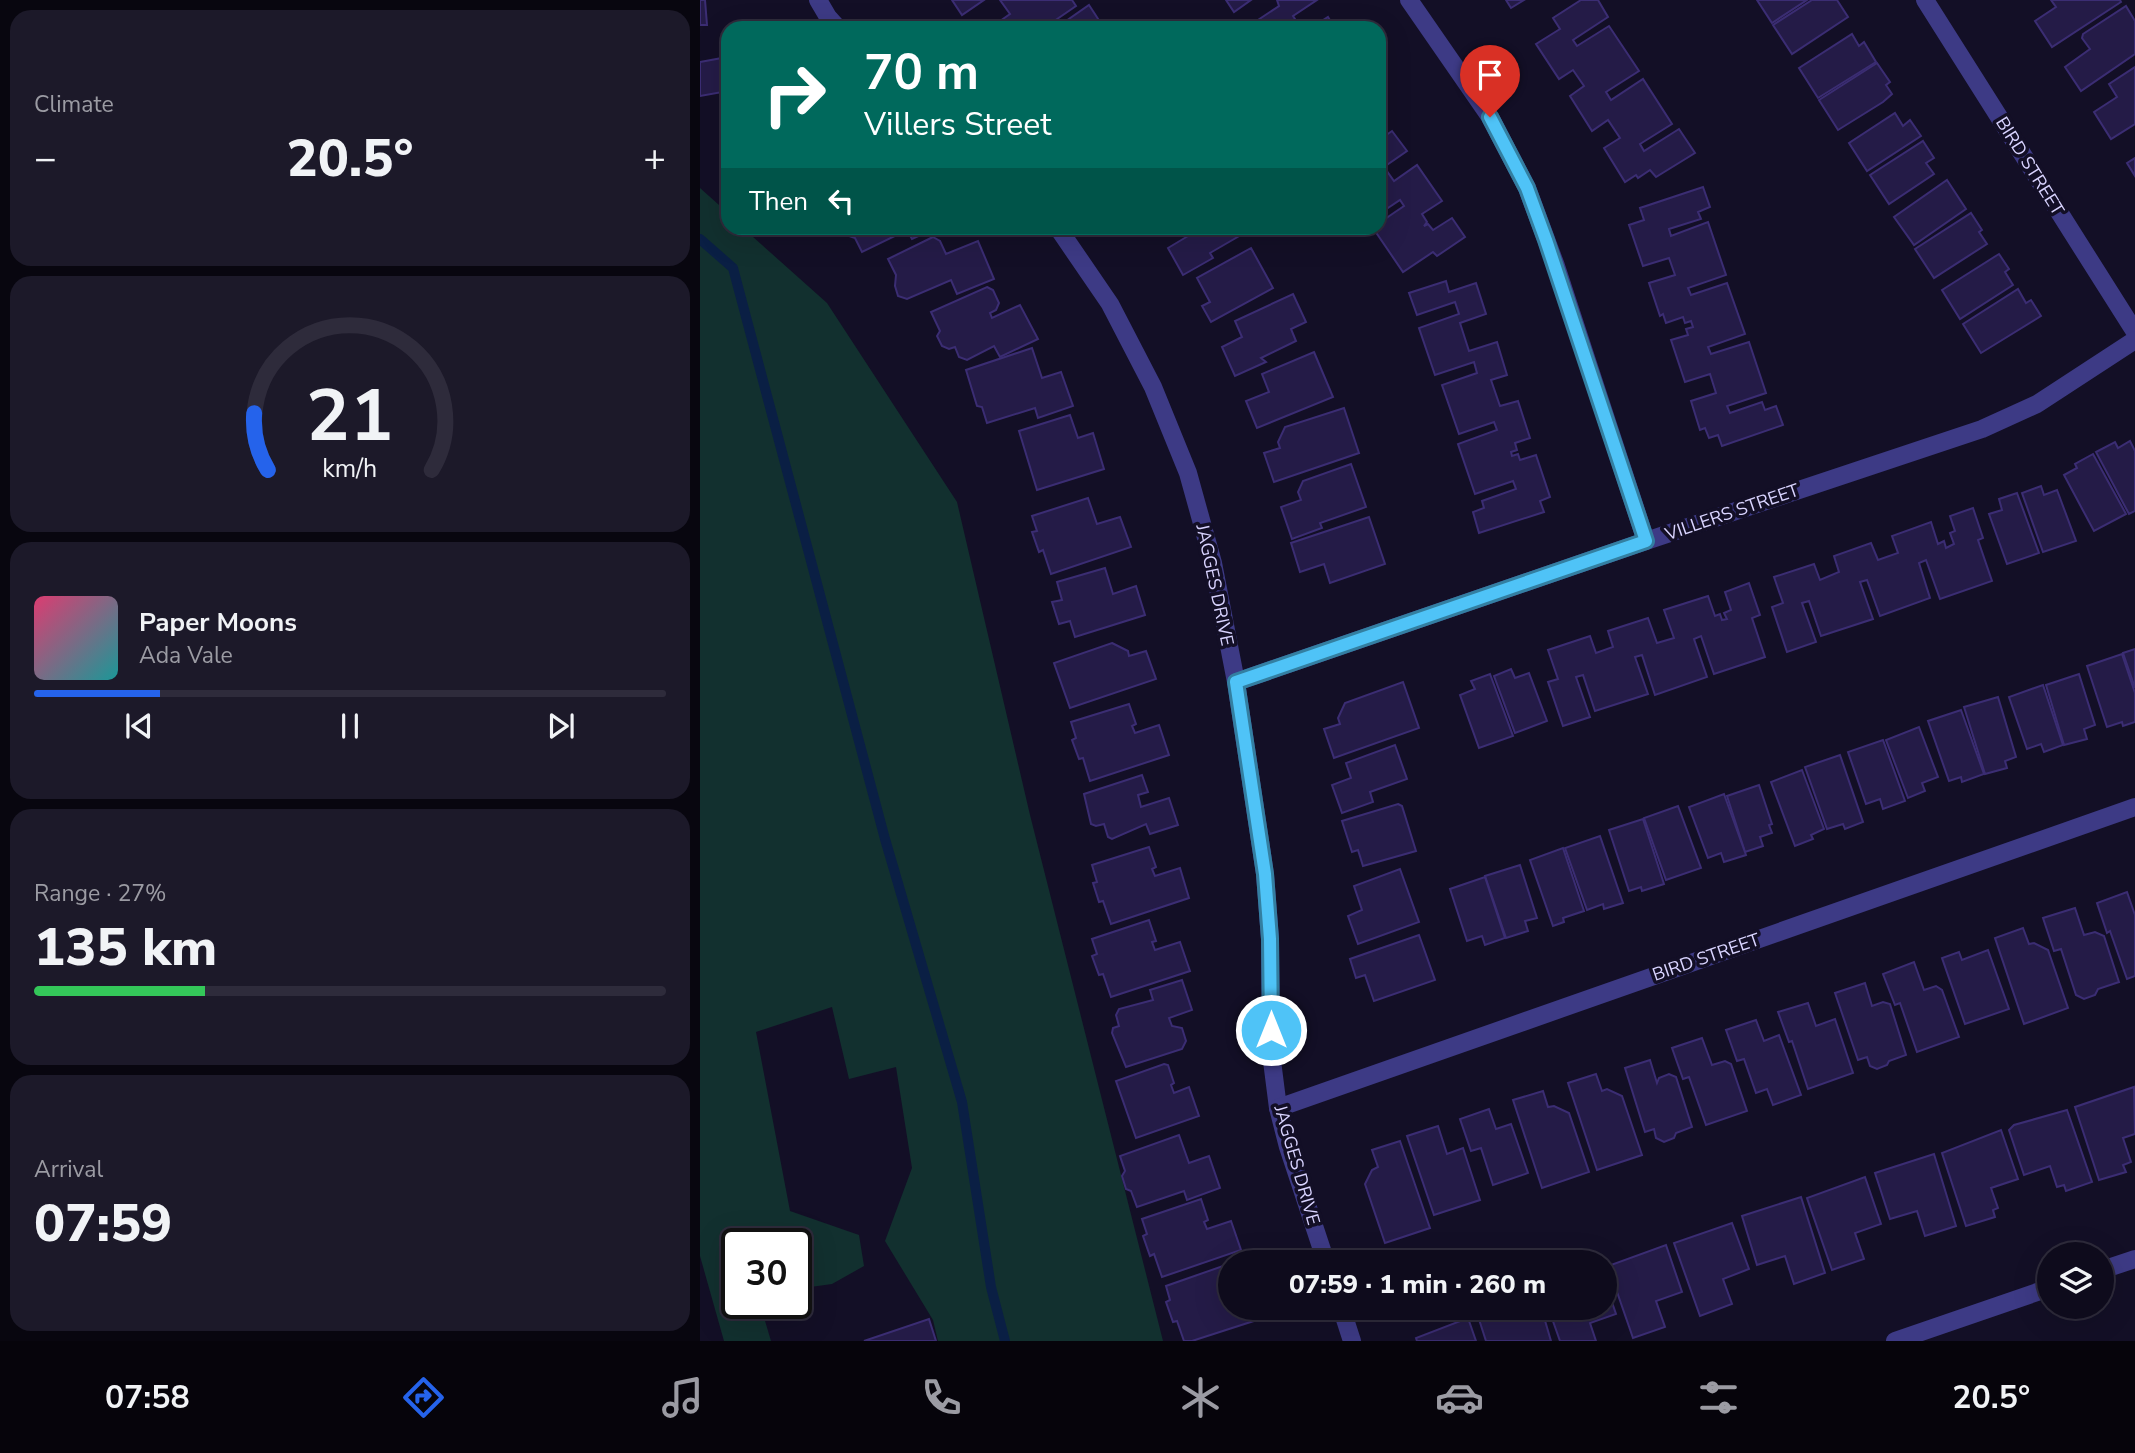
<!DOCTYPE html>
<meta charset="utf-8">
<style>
body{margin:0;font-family:"Nunito Sans",sans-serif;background:#1c1929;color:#f1f3f6;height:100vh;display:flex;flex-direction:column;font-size:26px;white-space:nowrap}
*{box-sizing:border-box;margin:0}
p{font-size:23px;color:#9b9ba3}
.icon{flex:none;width:38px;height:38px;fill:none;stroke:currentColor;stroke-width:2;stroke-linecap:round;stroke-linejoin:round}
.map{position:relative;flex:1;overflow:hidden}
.side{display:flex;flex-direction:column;gap:10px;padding:10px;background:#08060f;width:700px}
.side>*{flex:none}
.top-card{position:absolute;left:21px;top:21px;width:665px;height:214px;border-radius:21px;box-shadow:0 7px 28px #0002,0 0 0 2px #2e2b3b;background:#00695c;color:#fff;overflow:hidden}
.buttons{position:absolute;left:1337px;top:1242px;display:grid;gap:14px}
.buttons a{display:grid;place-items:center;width:77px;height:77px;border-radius:50%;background:#0e0b1c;box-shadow:0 7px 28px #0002,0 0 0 2px #2e2b3b;font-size:35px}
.speed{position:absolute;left:21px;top:1228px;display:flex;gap:14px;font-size:35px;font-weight:700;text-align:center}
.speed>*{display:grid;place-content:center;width:91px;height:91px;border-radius:50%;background:#0e0b1c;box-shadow:0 7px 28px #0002,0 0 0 2px #2e2b3b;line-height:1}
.speed .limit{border:4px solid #111;border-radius:10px;background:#fff;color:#111}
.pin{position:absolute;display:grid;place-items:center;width:60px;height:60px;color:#fff;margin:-72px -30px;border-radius:50% 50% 50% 0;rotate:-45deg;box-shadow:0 0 7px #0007}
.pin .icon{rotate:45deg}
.me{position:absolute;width:77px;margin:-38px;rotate:0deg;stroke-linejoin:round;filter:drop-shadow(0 0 5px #0008)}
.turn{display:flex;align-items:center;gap:24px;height:147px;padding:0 28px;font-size:32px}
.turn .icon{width:91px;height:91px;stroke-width:2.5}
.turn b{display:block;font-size:49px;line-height:60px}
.then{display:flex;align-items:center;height:66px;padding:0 28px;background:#0003;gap:14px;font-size:26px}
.big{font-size:52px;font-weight:800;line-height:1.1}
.side .tile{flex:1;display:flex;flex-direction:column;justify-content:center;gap:10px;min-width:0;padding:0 24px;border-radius:21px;background:#1c1929}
.side .dial{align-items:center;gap:0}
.dial svg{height:182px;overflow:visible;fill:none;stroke:#2e2b3b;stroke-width:7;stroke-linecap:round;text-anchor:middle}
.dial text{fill:#f1f3f6;stroke:none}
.song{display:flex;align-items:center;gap:21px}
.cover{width:84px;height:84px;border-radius:10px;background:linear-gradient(135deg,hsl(340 70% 55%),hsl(180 70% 35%))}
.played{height:7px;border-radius:4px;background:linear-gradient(90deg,#2563eb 20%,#2e2b3b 20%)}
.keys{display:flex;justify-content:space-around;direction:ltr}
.heat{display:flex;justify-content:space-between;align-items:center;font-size:38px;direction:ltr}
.charge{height:10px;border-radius:5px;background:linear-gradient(90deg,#34c759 27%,#2e2b3b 0)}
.trip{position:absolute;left:518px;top:1250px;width:399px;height:70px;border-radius:35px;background:#0e0b1c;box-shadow:0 7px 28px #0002,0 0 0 2px #2e2b3b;font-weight:800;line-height:70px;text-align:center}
.tab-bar{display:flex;height:112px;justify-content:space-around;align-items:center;background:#06040b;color:#9b9ba3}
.tab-bar .icon{width:49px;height:49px}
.tab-bar .selected{color:#2563eb}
.tab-bar b{font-size:32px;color:#f1f3f6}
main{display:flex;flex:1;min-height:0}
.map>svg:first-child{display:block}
.green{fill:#12302f}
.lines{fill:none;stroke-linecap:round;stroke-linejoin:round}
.stream{stroke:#0a1f44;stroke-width:10}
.building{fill:#241b47;stroke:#3b2d73;stroke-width:2}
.minor{stroke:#3d3a85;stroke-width:18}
.tertiary{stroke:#3d3a85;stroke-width:18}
.route-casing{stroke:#337fa1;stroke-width:18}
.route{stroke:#4fc3f7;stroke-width:12}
.labels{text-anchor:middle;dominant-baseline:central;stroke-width:7;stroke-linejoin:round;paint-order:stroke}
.street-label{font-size:18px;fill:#d9d4ff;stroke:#130f26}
</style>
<main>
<section class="side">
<div class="tile"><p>Climate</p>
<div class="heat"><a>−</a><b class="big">20.5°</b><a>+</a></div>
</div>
<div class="tile dial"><svg viewBox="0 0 100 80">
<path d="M14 69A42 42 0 1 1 86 69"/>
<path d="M14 69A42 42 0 0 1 8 44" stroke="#2563eb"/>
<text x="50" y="56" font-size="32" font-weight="700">21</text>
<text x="50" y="72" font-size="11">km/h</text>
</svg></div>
<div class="tile">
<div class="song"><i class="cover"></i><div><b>Paper Moons</b><p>Ada Vale</p></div></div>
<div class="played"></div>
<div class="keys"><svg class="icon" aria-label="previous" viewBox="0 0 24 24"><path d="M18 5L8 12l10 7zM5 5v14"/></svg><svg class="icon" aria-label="pause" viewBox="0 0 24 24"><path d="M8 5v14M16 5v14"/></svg><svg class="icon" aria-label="next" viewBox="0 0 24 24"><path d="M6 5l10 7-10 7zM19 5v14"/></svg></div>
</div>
<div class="tile"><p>Range · 27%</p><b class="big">135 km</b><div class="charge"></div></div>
<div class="tile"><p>Arrival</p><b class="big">07:59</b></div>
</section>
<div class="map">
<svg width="1435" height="1341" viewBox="0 0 1435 1341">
<rect width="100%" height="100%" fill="#130f26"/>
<polygon class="green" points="0,188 28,213 28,228 43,228 127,303 257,502 330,815 463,1341 238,1341 233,1320 185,1241 212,1168 196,1067 149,1079 132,1007 56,1032 90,1211 159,1235 164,1266 132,1284 96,1289 96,1244 37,1244 37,1304 60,1304 71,1341 24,1341 0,1256"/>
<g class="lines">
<polyline class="stream" points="0,239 33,268 185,839 262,1102 291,1287 305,1341"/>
</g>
<g class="building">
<polygon points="0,0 5,0 7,25 0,25"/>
<polygon points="252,0 284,0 262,15"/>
<polygon points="300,0 372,0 376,6 344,28 290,28 310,14"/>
<polygon points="526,0 551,0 534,12"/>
<polygon points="577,0 617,0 593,16 601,28 546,28 579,6"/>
<polygon points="806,0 824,0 811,8"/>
<polygon points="881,0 898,0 908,17 873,40 877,46 909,26 939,71 906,92 911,100 943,79 972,124 940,144 944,151 979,129 995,153 956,177 950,170 938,178 936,175 925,182 904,148 920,138 908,120 892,131 870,96 884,86 873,70 859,79 836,44 860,29 853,18"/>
<polygon points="1057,0 1107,0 1072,23"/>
<polygon points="1112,0 1137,0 1148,17 1092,54 1073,25"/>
<polygon points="1351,0 1420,0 1421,2 1352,47 1335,21 1356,7"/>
<polygon points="389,5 404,28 356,28"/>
<polygon points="1426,6 1435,21 1435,54 1381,91 1365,67 1390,49 1382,38 1383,34"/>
<polygon points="628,17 635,28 611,28"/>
<polygon points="1152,34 1159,46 1164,42 1176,62 1118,98 1099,68"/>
<polygon points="22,58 28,91 0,96 0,62"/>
<polygon points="1177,63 1190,82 1186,85 1192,94 1183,102 1138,130 1119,100"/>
<polygon points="1435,67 1435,124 1411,139 1394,112 1417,97 1409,84"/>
<polygon points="679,92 686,103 679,108"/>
<polygon points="1195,113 1203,126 1210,120 1221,136 1167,171 1149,143"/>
<polygon points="692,131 707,151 684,167 694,181 717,165 742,201 722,214 727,222 724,226 728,224 733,230 752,218 765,237 737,256 733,252 703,272 673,228 679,228 679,223 704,206 700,200 679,214 679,140"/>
<polygon points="1223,141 1234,158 1226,163 1234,174 1189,204 1170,175"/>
<polygon points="1435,158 1435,176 1427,163"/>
<polygon points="1247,180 1266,209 1214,245 1194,217"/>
<polygon points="1003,187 1010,207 998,212 1001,219 969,229 971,236 1008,222 1026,275 988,288 991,295 1027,283 1045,334 1008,347 1011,354 1049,342 1066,393 1027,406 1030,413 1062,402 1065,410 1076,406 1083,425 1022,446 1018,435 1009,438 1005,428 1000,430 991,401 1016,393 1010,374 985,382 971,340 988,335 986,329 993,327 991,321 985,323 983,317 966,323 963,314 960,316 949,283 975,275 969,258 943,266 929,225 944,220 940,208"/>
<polygon points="1271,213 1282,230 1279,232 1287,244 1234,278 1215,249"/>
<polygon points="146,228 236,228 212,239 207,230 162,252 155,238 149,236"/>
<polygon points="490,228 553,228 510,253 513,258 483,275 468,248 493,233"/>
<polygon points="233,237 240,241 246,254 278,241 294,279 257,294 251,280 207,299 198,296 195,286 196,275 188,259"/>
<polygon points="551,248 573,288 511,322 502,306 510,302 497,278"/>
<polygon points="1299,254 1309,269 1305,272 1313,285 1260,319 1242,290"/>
<polygon points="746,281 749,292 776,283 786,314 760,323 769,351 797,342 807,375 791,380 800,406 818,401 830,438 815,443 817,450 811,452 812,456 818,454 820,460 836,455 850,497 840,501 844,512 779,533 773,512 784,508 782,501 816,489 813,481 775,494 758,444 797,430 794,422 759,434 742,385 777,373 774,362 735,375 719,328 759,314 755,302 717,315 709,293"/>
<polygon points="287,287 293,290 299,303 296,310 290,313 292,318 320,305 338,339 300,357 294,346 267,360 259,357 255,347 249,349 242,346 237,336 240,331 231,312"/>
<polygon points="1318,289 1326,303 1331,300 1341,316 1281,353 1263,324"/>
<polygon points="593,294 606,322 591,329 596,341 561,358 566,362 535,376 522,347 542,337 535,321"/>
<polygon points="332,348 342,378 361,372 373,406 338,418 335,408 287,423 282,407 277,406 266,370"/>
<polygon points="614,352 633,397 557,428 546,401 569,392 562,374"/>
<polygon points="644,408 659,453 574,482 564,453 580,448 578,442 585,427"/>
<polygon points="370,415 378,438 393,433 404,469 337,490 319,431"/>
<polygon points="1430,441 1435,451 1435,511 1429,514 1396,452 1415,442 1418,448"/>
<polygon points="1393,454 1426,514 1394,531 1364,475 1377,468 1375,464"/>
<polygon points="651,464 666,507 620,523 622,528 592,539 581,507 601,500 598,492 603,481"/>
<polygon points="1341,486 1344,495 1357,490 1376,541 1343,552 1322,493"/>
<polygon points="1317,493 1339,553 1307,564 1289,514 1302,510 1299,499"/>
<polygon points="388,498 397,524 420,517 431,547 351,574 343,550 339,552 332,532 337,531 332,516"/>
<polygon points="1273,508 1283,538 1278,540 1292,581 1240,599 1226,560 1219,563 1230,598 1180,616 1167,580 1160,582 1173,619 1121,636 1109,601 1102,603 1116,642 1087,652 1072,607 1083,603 1074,577 1114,564 1120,580 1139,572 1134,556 1171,543 1178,560 1198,553 1192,536 1231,522 1238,544 1244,541 1246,548 1254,544 1250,533 1255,531 1250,516"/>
<polygon points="669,517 685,564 630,583 624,564 600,572 591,543"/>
<polygon points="405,568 413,594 436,586 445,615 375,637 370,621 359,624 352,602 362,600 357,582"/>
<polygon points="1049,583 1060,615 1052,618 1065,657 1014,674 1001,636 994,639 1007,677 955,695 942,655 935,657 948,694 895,711 883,675 876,677 890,717 863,726 848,682 858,679 848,650 890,636 896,653 913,647 908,631 948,618 957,643 974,638 964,610 1008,596 1015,616 1020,614 1022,620 1027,619 1024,613 1031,610 1025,592"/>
<polygon points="412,643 428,651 429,656 446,651 456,679 370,708 354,663"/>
<polygon points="1435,649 1435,688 1423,653"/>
<polygon points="1422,654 1435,693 1435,722 1423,726 1422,722 1407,727 1387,666"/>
<polygon points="811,669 815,678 829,673 847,721 815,733 794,676"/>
<polygon points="790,674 813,736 779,748 760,695 775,689 771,681"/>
<polygon points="1379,674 1395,725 1384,729 1387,739 1364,745 1346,685"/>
<polygon points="703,682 719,728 634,758 624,729 640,724 638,718 645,703"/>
<polygon points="1343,685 1363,745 1344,752 1341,744 1327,749 1309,697"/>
<polygon points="1298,697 1316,757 1305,761 1307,768 1285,774 1264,707"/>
<polygon points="429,704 436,724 432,726 435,733 459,725 469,755 390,781 383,758 379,759 372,740 376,738 371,722"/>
<polygon points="1261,710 1284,774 1262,782 1261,777 1249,781 1228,721"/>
<polygon points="1219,727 1238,777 1222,783 1225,791 1208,798 1186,740"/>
<polygon points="1183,740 1205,801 1183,809 1180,799 1166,804 1148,752"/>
<polygon points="695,745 707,779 670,792 673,802 642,813 632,785 651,778 646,763"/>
<polygon points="1140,755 1163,822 1145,829 1143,824 1127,829 1105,767"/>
<polygon points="1102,770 1124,829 1111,835 1113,839 1095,846 1071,782"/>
<polygon points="442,775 448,792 438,795 441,807 469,798 478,825 450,834 446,824 412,839 408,837 404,824 396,826 391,824 384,794"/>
<polygon points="1059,785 1072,824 1069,825 1072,833 1060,837 1063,846 1045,852 1027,796"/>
<polygon points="1024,794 1046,855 1024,862 1021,853 1008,858 989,807"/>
<polygon points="698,804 702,806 716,851 663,866 658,850 652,852 642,821"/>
<polygon points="978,806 1001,868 966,880 944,818"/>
<polygon points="943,819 964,884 942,891 941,887 929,891 909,830"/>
<polygon points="900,836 923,903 904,909 903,904 887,910 865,848"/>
<polygon points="449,847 456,867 452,869 455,876 480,868 489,898 411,924 403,901 399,902 393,883 397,882 392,865"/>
<polygon points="863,848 884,911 863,918 864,922 853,926 830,860"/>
<polygon points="820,865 837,918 825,921 828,931 806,938 785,876"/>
<polygon points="700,869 719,922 658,944 648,916 662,910 654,886"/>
<polygon points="785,877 805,938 785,945 782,936 767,941 750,889"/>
<polygon points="1427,892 1435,915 1435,976 1427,979 1410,931 1407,933 1397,903"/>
<polygon points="1375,908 1384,935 1395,932 1404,936 1419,982 1398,989 1395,995 1384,999 1376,995 1361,949 1354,951 1343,918"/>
<polygon points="449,920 456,941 452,942 455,950 480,942 490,971 411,997 403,974 399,975 392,956 397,954 392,939"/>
<polygon points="1323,928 1329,944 1334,943 1348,950 1368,1008 1324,1024 1295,938"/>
<polygon points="719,935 735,980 674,1001 665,975 656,978 650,959"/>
<polygon points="1288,950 1309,1009 1265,1024 1242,958 1259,952 1262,960"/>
<polygon points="1214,962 1224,990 1236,986 1242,990 1259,1037 1217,1052 1200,1003 1195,1005 1183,974"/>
<polygon points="482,980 492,1010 469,1018 472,1026 482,1028 486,1041 482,1049 426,1067 412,1033 413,1028 419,1026 416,1015 419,1009 453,1000 450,990"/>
<polygon points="1165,983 1172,1006 1183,1002 1190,1004 1206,1055 1189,1061 1187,1065 1177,1069 1170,1066 1167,1057 1158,1060 1135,993"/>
<polygon points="1108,1003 1116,1026 1135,1019 1153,1073 1108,1089 1092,1041 1089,1042 1078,1012"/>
<polygon points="1056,1020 1064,1041 1079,1035 1101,1095 1073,1105 1067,1089 1056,1093 1044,1059 1037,1061 1026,1030"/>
<polygon points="1002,1038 1012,1065 1025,1061 1031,1064 1047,1111 1006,1125 989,1077 983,1079 972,1048"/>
<polygon points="950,1060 957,1083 959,1078 969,1074 976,1077 992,1127 976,1133 974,1138 964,1142 956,1138 954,1129 945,1132 925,1068"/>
<polygon points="464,1064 468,1065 474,1083 471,1085 474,1093 489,1087 499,1116 436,1138 416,1081"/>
<polygon points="896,1074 902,1091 907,1089 922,1096 942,1155 897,1170 868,1083"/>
<polygon points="1434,1087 1435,1134 1423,1138 1431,1162 1423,1165 1426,1172 1399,1180 1375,1107"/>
<polygon points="843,1091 848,1107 854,1106 869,1113 889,1172 842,1188 813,1100"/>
<polygon points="789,1109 796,1129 811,1124 828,1173 793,1185 781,1148 771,1151 760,1119"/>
<polygon points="1367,1110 1392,1182 1366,1191 1364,1185 1357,1187 1350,1166 1324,1175 1309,1130 1314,1125"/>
<polygon points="738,1126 747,1154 763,1148 780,1200 734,1215 707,1136"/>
<polygon points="1301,1130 1318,1179 1291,1188 1298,1208 1293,1210 1295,1217 1266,1226 1242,1153"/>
<polygon points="479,1135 489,1163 509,1156 520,1188 487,1200 484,1191 437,1207 431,1191 426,1189 422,1176 425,1171 420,1156"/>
<polygon points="700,1141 730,1228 685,1243 665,1184 672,1170 678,1167 672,1150"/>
<polygon points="1234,1154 1256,1226 1225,1236 1217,1211 1190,1219 1175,1173"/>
<polygon points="1165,1177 1181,1224 1155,1233 1164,1259 1132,1270 1107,1198"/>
<polygon points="1101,1197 1125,1273 1094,1284 1085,1256 1057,1265 1042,1216"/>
<polygon points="501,1199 508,1220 504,1222 507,1229 531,1221 541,1250 462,1277 454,1254 450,1256 443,1236 447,1234 442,1219"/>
<polygon points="1032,1223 1049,1269 1023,1279 1032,1304 1000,1316 974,1243"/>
<polygon points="966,1245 982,1292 956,1301 965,1327 933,1338 908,1266"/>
<polygon points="523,1266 530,1287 525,1290 527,1297 530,1296 530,1307 559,1307 563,1318 492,1341 484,1341 477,1321 473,1322 466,1302 470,1300 466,1286"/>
<polygon points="905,1282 916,1314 890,1323 896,1341 860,1341 848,1307 905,1307"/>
<polygon points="775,1307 841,1307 851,1341 786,1341"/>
<polygon points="768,1318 776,1341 717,1341 716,1338"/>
<polygon points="229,1319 236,1341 164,1341"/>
</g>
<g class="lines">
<g class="minor">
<polyline points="118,0 128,17 138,28"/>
<polyline points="709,0 790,117 827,188 856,266 946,541"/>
<polyline points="1225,0 1435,332"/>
<polyline points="358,228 410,304 453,387 488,473 513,563 536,682 565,874 570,939 571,1053 578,1108 588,1147 626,1262"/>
<polyline points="536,682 946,541 1282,429 1337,404 1435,340"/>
<polyline points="578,1108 1435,807"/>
<polyline points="641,1307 652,1341"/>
</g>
<g class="tertiary">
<polyline points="1402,1270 1435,1259"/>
<polyline points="1195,1341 1349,1288"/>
</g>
</g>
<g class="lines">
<defs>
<polyline id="route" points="571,1030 570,939 565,874 536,682 946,541 846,240 827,188 790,117"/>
</defs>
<use href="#route" class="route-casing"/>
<use href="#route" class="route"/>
</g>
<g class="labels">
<g class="street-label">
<text transform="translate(1330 166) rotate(58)">BIRD STREET</text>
<text transform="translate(1032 512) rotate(-19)">VILLERS STREET</text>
<text transform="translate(515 585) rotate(78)">JAGGES DRIVE</text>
<text transform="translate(1006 957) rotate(-19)">BIRD STREET</text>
<text transform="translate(597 1165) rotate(74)">JAGGES DRIVE</text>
</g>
</g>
</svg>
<div class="buttons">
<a><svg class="icon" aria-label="layers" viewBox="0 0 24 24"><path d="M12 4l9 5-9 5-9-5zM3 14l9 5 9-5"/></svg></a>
</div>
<div class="speed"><div class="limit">30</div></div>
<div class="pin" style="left:790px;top:117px;background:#d93025"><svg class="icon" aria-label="arrive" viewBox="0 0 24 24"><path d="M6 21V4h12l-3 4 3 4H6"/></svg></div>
<svg class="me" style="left:571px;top:1030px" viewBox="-20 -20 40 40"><circle r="17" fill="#4fc3f7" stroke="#fff" stroke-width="3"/><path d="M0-11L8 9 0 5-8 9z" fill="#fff"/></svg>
<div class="trip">07:59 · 1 min · 260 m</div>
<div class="top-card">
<div class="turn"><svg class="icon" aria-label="right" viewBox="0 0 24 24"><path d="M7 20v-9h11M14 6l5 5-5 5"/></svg><div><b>70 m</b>Villers Street</div></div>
<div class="then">Then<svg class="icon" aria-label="left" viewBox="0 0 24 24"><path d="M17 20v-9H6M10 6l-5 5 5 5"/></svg></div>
</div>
</div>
</main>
<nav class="tab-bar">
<b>07:58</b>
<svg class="icon selected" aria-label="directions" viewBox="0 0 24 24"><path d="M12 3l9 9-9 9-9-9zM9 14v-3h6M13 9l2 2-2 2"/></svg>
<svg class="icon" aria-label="music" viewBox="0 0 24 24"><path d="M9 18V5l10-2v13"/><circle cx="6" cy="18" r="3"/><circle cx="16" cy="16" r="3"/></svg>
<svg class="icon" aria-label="phone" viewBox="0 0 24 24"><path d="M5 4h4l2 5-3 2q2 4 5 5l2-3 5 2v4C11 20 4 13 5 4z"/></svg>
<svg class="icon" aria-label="climate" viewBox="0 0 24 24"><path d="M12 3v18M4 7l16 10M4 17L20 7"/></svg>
<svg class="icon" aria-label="car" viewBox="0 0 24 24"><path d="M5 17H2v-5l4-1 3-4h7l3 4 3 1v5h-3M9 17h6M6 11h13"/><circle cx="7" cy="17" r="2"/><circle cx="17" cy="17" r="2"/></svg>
<svg class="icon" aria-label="filters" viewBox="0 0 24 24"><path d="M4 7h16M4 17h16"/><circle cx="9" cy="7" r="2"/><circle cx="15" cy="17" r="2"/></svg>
<b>20.5°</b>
</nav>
